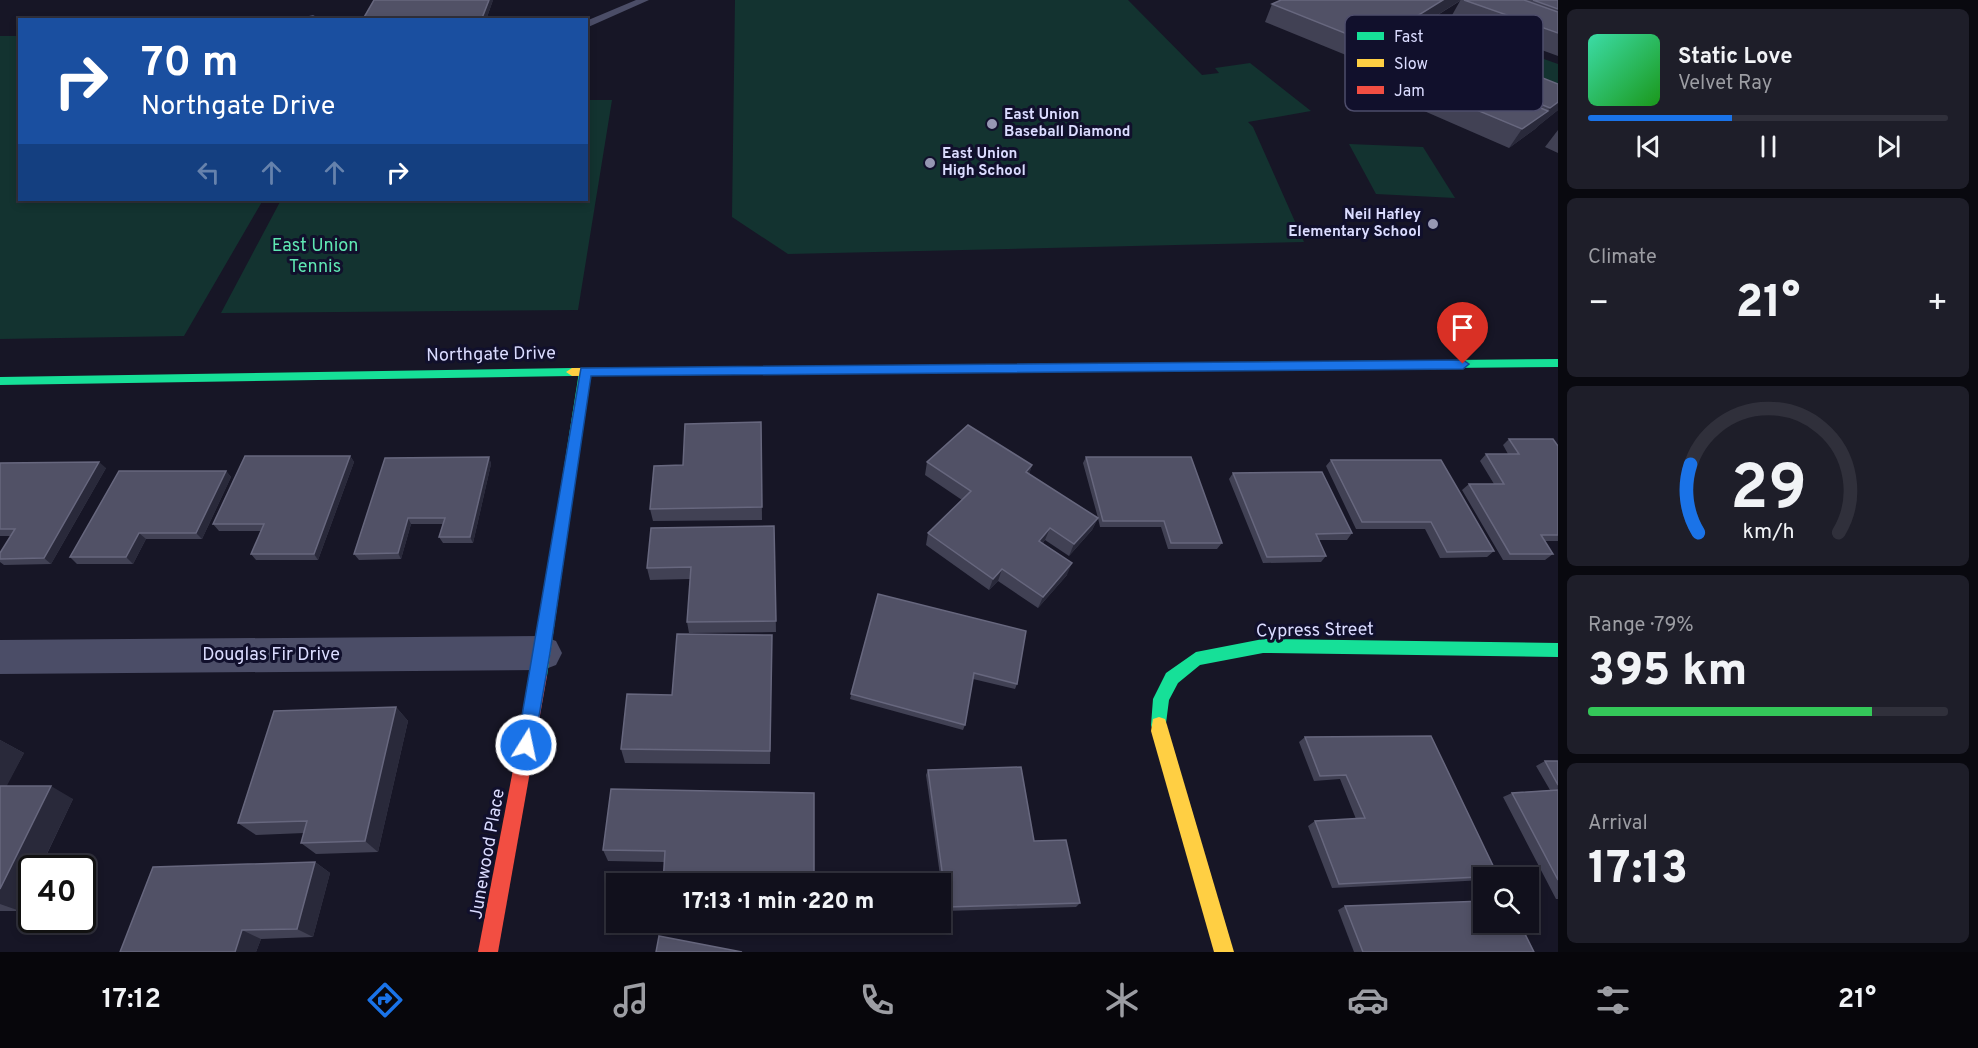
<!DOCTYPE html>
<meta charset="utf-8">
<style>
body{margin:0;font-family:Overpass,sans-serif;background:#1e1e29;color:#f1f3f6;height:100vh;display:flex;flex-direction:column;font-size:22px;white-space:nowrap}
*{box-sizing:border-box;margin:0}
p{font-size:20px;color:#9c9da3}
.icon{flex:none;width:33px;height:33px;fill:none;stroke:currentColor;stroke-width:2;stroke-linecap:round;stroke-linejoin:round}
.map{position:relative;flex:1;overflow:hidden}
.drawer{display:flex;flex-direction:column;gap:9px;padding:9px;background:#09090f;width:420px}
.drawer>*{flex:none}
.guide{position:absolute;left:18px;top:18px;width:570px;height:183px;border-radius:0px;box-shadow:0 3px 9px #0003,0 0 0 2px #30303b;background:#1a4fa0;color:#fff;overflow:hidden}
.controls{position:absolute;left:1473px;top:867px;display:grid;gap:12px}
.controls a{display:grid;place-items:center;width:66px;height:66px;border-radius:0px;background:#11101c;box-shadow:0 3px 9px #0003,0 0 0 2px #30303b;font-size:30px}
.speed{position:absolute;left:18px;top:855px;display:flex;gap:12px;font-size:30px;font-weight:700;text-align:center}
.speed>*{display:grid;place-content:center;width:78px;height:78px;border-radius:50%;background:#11101c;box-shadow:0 3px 9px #0003,0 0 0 2px #30303b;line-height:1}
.speed .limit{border:3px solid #111;border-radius:9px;background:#fff;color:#111}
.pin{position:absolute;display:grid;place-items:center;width:51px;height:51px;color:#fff;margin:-62px -26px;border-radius:50% 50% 50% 0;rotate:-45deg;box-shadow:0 0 6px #0007}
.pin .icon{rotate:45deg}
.me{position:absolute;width:66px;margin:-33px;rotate:10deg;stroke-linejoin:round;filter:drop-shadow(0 0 4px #0008)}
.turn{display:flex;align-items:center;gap:21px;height:126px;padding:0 24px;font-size:27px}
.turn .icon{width:78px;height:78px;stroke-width:2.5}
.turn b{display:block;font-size:42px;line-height:51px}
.lanes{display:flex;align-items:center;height:57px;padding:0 24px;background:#0003;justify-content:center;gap:30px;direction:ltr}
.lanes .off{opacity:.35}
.big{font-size:45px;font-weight:800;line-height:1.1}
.drawer .widget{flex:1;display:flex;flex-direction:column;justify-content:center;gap:9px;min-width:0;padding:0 21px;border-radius:9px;background:#1e1e29}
.drawer .dial{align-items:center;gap:0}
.dial svg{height:156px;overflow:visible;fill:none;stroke:#30303b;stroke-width:7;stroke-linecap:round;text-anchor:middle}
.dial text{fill:#f1f3f6;stroke:none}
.song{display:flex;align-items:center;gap:18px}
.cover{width:72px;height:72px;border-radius:9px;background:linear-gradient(135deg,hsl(160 70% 55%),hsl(120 70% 35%))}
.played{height:6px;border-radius:3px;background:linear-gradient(90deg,#1a73e8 40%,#30303b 40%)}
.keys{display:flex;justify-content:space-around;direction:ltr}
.heat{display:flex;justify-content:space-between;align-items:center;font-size:33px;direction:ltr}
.charge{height:9px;border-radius:4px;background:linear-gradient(90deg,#34c759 79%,#30303b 0)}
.trip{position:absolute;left:606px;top:873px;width:345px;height:60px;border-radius:0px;background:#11101c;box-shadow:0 3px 9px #0003,0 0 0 2px #30303b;font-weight:800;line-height:60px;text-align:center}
.menu{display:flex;height:96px;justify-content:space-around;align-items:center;background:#07060b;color:#9c9da3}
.menu .icon{width:42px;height:42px}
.menu .on{color:#1a73e8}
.menu b{font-size:27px;color:#f1f3f6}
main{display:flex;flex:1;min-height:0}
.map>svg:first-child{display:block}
.green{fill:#133330}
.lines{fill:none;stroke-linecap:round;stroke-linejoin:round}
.lane{fill:#4b4d67;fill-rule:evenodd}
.street{fill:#4b4d67;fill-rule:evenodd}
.fast{fill:#16e098;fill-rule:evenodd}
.slow{fill:#ffcf43;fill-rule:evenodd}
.jam{fill:#f24e42;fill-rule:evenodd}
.wall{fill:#414154}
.shaded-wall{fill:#29293a}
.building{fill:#515166;stroke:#67677e;stroke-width:1.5}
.route{fill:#1a73e8;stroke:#114b97;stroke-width:1.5}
.poi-dot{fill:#9697b3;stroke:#11102c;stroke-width:2}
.labels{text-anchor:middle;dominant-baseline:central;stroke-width:6;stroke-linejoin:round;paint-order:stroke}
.far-poi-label{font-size:15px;font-weight:bold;fill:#dbdcff;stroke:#11102c;text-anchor:start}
.park-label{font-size:18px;fill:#5fe7b3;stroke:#11102c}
.street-label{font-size:18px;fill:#dbdcff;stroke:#11102c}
.key{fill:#11102c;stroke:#4e4d6b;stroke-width:1.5}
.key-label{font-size:16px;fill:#dbdcff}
</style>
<main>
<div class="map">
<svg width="1558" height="952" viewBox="0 0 1558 952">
<rect width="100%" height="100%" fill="#171626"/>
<g class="green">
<polygon points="735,0 1128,0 1202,75 1219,73 1215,68 1250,63 1311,111 1248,122 1253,127 1304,242 788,254 732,217"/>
<polygon points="0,36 19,36 20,200 263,200 184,336 0,339"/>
<polygon points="1519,57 1541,58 1558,64 1558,89 1508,65"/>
<polygon points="587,100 612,100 578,310 221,313 281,200 586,200"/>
<polygon points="1349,144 1423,147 1455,198 1376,194"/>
</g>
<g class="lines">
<g class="lane">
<polygon points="636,0 649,0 586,28 586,21"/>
<polygon points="313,15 322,20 309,20 309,16"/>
</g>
<polygon class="street" points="543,636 556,641 562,653 556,665 543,670 0,674 0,640"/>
<g class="fast">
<polygon points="1558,359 1558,367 1050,372 1044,368 1050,364"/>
<polygon points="572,368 578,372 572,376 0,385 0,377"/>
<polygon points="585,368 591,372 547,676 545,681 539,683 533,681 531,676 579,372"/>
<polygon points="1263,639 1558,643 1558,657 1263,653 1200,665 1178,683 1169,700 1165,731 1159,733 1153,731 1151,725 1153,699 1166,673 1196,652"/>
</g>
<g class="slow">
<polygon points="1050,364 1056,368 1050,372 572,376 566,372 572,368"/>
<polygon points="1159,717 1165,719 1167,725 1234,952 1214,952 1151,731 1153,719"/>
</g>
<polygon class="jam" points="539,669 545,671 547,676 498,952 478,952 531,676 533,671"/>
</g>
<g class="wall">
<polygon points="493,0 486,20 363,19"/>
<polygon points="1281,0 1558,0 1558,56 1451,17 1460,1 1363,62 1265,22 1272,4"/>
<polygon points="1392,45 1558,110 1538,126 1535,129 1509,148 1353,80 1362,62 1391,47"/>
<polygon points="1558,130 1558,153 1545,147"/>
<polygon points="761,422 762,520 653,521 650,509 683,465"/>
<polygon points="1509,439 1558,446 1558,541 1545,541 1553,554 1545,560 1503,560 1462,490 1469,484 1494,484 1480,461 1486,454 1508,454 1503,445"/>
<polygon points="350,456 354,462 318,560 256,560 251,554 261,531 219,531 213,524"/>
<polygon points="489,457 491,464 473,543 443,543 439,537 443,524 411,524 401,559 359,560 354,554"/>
<polygon points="1086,457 1222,543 1217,549 1168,549 1161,527 1100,527 1098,518 1092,530 1069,556 1045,540 1043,543 1067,575 1038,608 998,581 989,590 926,545 928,533 962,500 925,475 927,462 1032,465 1029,474 1098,518 1083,463"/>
<polygon points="1331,460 1494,551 1487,557 1440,558 1425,529 1356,529 1326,466"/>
<polygon points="0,463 106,468 51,564 4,565 0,562 0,553 11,536 0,536"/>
<polygon points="226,471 231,477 202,539 146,539 133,564 77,564 70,557"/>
<polygon points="1233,473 1352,533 1347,540 1319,540 1326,556 1321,562 1263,563 1229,479"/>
<polygon points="774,526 776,632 689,633 687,622 690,579 650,580 647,568"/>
<polygon points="878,594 1017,684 1015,689 973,679 965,725 963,730 850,699"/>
<polygon points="772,635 770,764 625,763 621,749 672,695"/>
<polygon points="396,707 408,721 378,852 316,854 301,843 304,833 256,835 238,823"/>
<polygon points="1305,737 1498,876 1496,878 1484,878 1484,880 1332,888 1308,826 1315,821 1356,819 1340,779 1314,781 1299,742"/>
<polygon points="0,740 24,753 6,786 73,799 20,911 0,911"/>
<polygon points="1545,761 1558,761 1558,899 1556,899 1503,797 1512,793 1550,790 1536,766"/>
<polygon points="928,770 1034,841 1080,903 1076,907 945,911 926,775"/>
<polygon points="814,793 664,862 608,861 603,850"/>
<polygon points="315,862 330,873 313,937 261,939 256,952 120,952"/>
<polygon points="1345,906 1534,952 1354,952 1338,910"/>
<polygon points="662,922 814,922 813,928 664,926"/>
</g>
<g class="shaded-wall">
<polygon points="489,0 493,0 486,20 482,20"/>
<polygon points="1443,0 1461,0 1363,62 1372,44"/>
<polygon points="1558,102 1558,110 1538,126 1535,129 1509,148 1522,129 1547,112 1550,108"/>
<polygon points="350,456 354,462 318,560 314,554"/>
<polygon points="489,457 491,464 473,543 470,537"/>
<polygon points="99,462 106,468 51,564 44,558"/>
<polygon points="1032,465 1028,478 1026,472"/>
<polygon points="226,471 231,477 202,539 196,533"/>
<polygon points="408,518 411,524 401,559 398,553"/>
<polygon points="1098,518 1092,530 1069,556 1074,544"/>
<polygon points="1050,528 1045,540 1034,553 1039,541"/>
<polygon points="139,533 146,539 133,564 126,557"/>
<polygon points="1072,563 1067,575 1038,608 1043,597"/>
<polygon points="1002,569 998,581 989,590 993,579"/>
<polygon points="396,707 408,721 378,852 365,841"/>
<polygon points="0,740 24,753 0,799"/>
<polygon points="51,786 73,799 40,868 32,868 32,887 20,911 0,904 0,889"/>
<polygon points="315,862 330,873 313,937 297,929"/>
<polygon points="242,930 261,939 256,952 235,952"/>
</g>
<g class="building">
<polygon points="374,0 489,0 482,18 363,19"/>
<polygon points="1281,0 1443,0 1372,44 1272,4"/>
<polygon points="1464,0 1524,0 1558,12 1558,33"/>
<polygon points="1533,0 1558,0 1558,9"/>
<polygon points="1419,29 1558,84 1558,102 1550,108 1392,45"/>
<polygon points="1389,46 1548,111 1522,129 1362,62"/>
<polygon points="761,422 762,507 650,509 654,466 683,465 685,424"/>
<polygon points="968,425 1032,465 1026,472 1098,518 1074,544 1050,528 1039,541 1072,563 1043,597 1002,569 993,579 928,533 971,491 927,462"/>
<polygon points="1509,439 1553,439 1558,446 1558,535 1541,535 1553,554 1510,554 1469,484 1504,484 1486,454 1519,454"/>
<polygon points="245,456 350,456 314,554 251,554 264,524 213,524"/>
<polygon points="489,457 470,537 439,537 445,518 408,518 398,553 354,554 385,458"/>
<polygon points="1086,457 1191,457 1222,543 1171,543 1164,521 1103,521"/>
<polygon points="1331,460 1441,460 1494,551 1447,552 1431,522 1362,522"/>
<polygon points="99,462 44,558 0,559 0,553 15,529 0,529 0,463"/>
<polygon points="119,471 226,471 196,533 139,533 126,557 70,557"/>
<polygon points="1322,472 1352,533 1316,534 1326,556 1267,557 1233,473"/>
<polygon points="774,526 776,621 687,622 691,567 647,568 651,528"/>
<polygon points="878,594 1026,631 1017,684 974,673 965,725 851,694"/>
<polygon points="677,634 772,635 770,751 621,749 627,694 672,695"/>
<polygon points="396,707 365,841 301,843 307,821 238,823 274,711"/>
<polygon points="1431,736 1498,876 1339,884 1315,821 1365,818 1346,775 1320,776 1305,737"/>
<polygon points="1545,761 1558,761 1558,785"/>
<polygon points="1021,767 1034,841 1066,840 1080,903 947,907 928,770"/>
<polygon points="0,786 51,786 0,889"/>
<polygon points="611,789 814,793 814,884 663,884 665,851 603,850"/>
<polygon points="1558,790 1558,880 1512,793"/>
<polygon points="315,862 297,929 242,930 235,952 120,952 153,867"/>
<polygon points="1484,901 1484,922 1519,922 1534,952 1363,952 1345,906"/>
<polygon points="659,936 742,952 656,952"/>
</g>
<polygon class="route" points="1463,360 1469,364 1463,369 591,376 550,653 534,745 532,751 526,753 520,751 517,745 581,368"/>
<g class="poi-dot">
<circle cx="992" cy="124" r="6"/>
<circle cx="930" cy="163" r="6"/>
<circle cx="1433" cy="224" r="6"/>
</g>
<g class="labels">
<g class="far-poi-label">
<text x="1004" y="115">East Union<tspan x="1004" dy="17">Baseball Diamond</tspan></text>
<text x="942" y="154">East Union<tspan x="942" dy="17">High School</tspan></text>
<text x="1421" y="215" text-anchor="end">Neil Hafley<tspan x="1421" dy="17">Elementary School</tspan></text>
</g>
<g class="park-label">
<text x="315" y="246">East Union<tspan x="315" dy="21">Tennis</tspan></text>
</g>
<g class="street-label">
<text transform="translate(491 355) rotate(-1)">Northgate Drive</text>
<text transform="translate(1315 631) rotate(-1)">Cypress Street</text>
<text x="271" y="655">Douglas Fir Drive</text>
<text transform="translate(488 854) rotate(-80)">Junewood Place</text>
</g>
</g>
<rect x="1345" y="15" width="198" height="96" rx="9" class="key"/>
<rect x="1357" y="32" width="27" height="8" fill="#16e098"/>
<rect x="1357" y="59" width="27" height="8" fill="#ffcf43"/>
<rect x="1357" y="86" width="27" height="8" fill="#f24e42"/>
<g class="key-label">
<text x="1394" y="42">Fast</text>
<text x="1394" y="69">Slow</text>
<text x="1394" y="96">Jam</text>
</g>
</svg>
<div class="controls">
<a><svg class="icon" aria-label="search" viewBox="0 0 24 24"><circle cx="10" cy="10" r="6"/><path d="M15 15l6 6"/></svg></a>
</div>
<div class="speed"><div class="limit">40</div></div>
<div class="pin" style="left:1463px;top:364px;background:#d93025"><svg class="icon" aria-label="arrive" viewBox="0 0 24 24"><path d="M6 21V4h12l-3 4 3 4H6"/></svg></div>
<svg class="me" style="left:526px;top:745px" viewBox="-20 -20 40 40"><circle r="17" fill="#1a73e8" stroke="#fff" stroke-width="3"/><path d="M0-11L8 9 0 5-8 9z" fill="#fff"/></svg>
<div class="trip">17:13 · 1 min · 220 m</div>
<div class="guide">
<div class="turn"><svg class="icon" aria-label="right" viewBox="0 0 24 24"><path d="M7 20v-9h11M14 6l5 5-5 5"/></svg><div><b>70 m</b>Northgate Drive</div></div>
<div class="lanes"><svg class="icon off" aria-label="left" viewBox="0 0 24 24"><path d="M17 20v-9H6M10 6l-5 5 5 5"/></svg><svg class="icon off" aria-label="ahead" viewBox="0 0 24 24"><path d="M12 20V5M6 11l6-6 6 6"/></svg><svg class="icon off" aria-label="ahead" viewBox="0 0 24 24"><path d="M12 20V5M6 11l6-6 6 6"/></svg><svg class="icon" aria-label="right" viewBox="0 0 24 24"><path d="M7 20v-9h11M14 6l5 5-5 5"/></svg></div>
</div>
</div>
<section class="drawer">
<div class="widget">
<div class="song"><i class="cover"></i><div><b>Static Love</b><p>Velvet Ray</p></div></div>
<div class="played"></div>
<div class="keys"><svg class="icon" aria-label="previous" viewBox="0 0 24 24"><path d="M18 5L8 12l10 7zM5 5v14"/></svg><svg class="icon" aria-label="pause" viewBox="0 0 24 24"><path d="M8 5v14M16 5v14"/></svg><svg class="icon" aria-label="next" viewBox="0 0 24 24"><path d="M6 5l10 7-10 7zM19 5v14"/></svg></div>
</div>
<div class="widget"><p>Climate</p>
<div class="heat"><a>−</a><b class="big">21°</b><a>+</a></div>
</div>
<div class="widget dial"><svg viewBox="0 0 100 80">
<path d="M14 69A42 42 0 1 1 86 69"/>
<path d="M14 69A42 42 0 0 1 10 34" stroke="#1a73e8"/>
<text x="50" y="56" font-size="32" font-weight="700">29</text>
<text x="50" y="72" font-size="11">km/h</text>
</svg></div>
<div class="widget"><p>Range · 79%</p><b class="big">395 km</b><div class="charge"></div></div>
<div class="widget"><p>Arrival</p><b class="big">17:13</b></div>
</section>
</main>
<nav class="menu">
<b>17:12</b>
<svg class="icon on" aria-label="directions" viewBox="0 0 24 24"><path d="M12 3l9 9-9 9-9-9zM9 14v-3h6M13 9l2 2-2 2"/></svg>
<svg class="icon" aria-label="music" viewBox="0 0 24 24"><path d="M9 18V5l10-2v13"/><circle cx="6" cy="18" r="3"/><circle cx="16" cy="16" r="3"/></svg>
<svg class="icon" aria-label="phone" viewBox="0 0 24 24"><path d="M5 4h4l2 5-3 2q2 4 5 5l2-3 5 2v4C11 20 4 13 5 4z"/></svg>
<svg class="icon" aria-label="climate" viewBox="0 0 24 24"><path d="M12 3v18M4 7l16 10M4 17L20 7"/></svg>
<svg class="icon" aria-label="car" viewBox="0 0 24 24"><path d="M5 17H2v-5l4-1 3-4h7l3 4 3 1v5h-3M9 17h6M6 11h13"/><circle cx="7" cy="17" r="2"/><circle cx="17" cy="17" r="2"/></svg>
<svg class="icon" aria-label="filters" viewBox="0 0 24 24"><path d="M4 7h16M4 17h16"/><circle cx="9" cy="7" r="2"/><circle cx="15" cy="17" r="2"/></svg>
<b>21°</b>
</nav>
